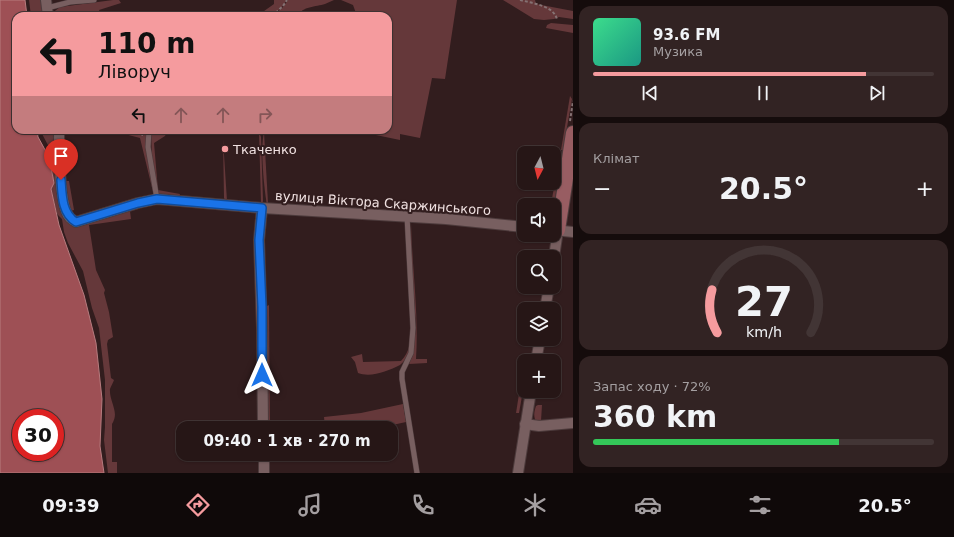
<!DOCTYPE html>
<html lang="uk">
<meta charset="utf-8">
<style>
body{margin:0;font-family:"DejaVu Sans",sans-serif;background:#322323;color:#f1f3f6;height:100vh;display:flex;flex-direction:column;font-size:15px;white-space:nowrap}
*{box-sizing:border-box;margin:0}
p{font-size:13px;color:#a49fa1}
.icon{flex:none;width:22px;height:22px;fill:none;stroke:currentColor;stroke-width:2;stroke-linecap:round;stroke-linejoin:round}
.map{position:relative;flex:1;overflow:hidden}
.details{display:flex;flex-direction:column;gap:6px;padding:6px;background:#150c0c;width:381px}
.details>*{flex:none}
.hud{position:absolute;left:12px;top:12px;width:380px;height:122px;border-radius:12px;box-shadow:0 1px 3px #0004,0 0 0 1px #423535;background:#f59b9e;color:#111;overflow:hidden}
.needle{width:26px;rotate:187deg}
.buttons{position:absolute;left:517px;top:146px;display:grid;gap:8px}
.buttons a{display:grid;place-items:center;width:44px;height:44px;border-radius:8px;background:#261616;box-shadow:0 1px 3px #0004,0 0 0 1px #423535;font-size:20px}
.speed{position:absolute;left:12px;top:409px;display:flex;gap:8px;font-size:20px;font-weight:700;text-align:center}
.speed>*{display:grid;place-content:center;width:52px;height:52px;border-radius:50%;background:#261616;box-shadow:0 1px 3px #0004,0 0 0 1px #423535;line-height:1}
.speed .limit{border:6px solid #d22;background:#fff;color:#111}
.pin{position:absolute;display:grid;place-items:center;width:34px;height:34px;color:#fff;margin:-41px -17px;border-radius:50% 50% 50% 0;rotate:-45deg;box-shadow:0 0 4px #0007}
.pin .icon{rotate:45deg}
.me{position:absolute;width:44px;margin:-22px;rotate:0deg;stroke-linejoin:round;filter:drop-shadow(0 0 3px #0008)}
.turn{display:flex;align-items:center;gap:14px;height:84px;padding:0 20px;font-size:18px}
.turn .icon{width:52px;height:52px;stroke-width:2.5}
.turn b{display:block;font-size:28px;line-height:34px}
.lanes{display:flex;align-items:center;height:38px;padding:0 20px;background:#0003;justify-content:center;gap:20px;direction:ltr}
.lanes .off{opacity:.35}
.big{font-size:30px;font-weight:700;line-height:1.1}
.details .tile{flex:1;display:flex;flex-direction:column;justify-content:center;gap:6px;min-width:0;padding:0 14px;border-radius:12px;background:#322323}
.details .dial{align-items:center;gap:0}
.dial svg{height:104px;overflow:visible;fill:none;stroke:#423535;stroke-width:7;stroke-linecap:round;text-anchor:middle}
.dial text{fill:#f1f3f6;stroke:none}
.song{display:flex;align-items:center;gap:12px}
.cover{width:48px;height:48px;border-radius:6px;background:linear-gradient(135deg,hsl(150 70% 55%),hsl(170 70% 35%))}
.played{height:4px;border-radius:2px;background:linear-gradient(90deg,#f59b9e 80%,#423535 80%)}
.keys{display:flex;justify-content:space-around;direction:ltr}
.heat{display:flex;justify-content:space-between;align-items:center;font-size:22px;direction:ltr}
.charge{height:6px;border-radius:3px;background:linear-gradient(90deg,#34c759 72%,#423535 0)}
.trip{position:absolute;left:176px;top:421px;width:222px;height:40px;border-radius:12px;background:#261616;box-shadow:0 1px 3px #0004,0 0 0 1px #423535;font-weight:700;line-height:40px;text-align:center}
.menu{display:flex;height:64px;justify-content:space-around;align-items:center;background:#0f0909;color:#a49fa1}
.menu .icon{width:28px;height:28px}
.menu .active{color:#f59b9e}
.menu b{font-size:18px;color:#f1f3f6}
main{display:flex;flex:1;min-height:0}
.map>svg:first-child{display:block}
.green{fill:#65383a}
.water{fill:#9e5055;stroke:#b77c7f;fill-rule:evenodd}
.lines{fill:none;stroke-linecap:round;stroke-linejoin:round}
.lane-casing{stroke:#4d3b3c;stroke-width:6}
.street-casing{stroke:#4d3b3c;stroke-width:12}
.secondary-casing{stroke:#4d3b3c;stroke-width:16}
.path{stroke:#857273;stroke-width:2;stroke-dasharray:3 2;stroke-linecap:butt}
.lane{stroke:#785f60;stroke-width:5}
.street{stroke:#785f60;stroke-width:10}
.secondary{stroke:#985d62;stroke-width:14}
.route-casing{stroke:#114b97;stroke-width:10}
.route{stroke:#1a73e8;stroke-width:7}
.poi-dot{fill:#f59b9e;stroke:#321d1e;stroke-width:1.5}
.labels{text-anchor:middle;dominant-baseline:central;stroke-width:4;stroke-linejoin:round;paint-order:stroke}
.poi-label{font-size:13px;fill:#f0e1e1;stroke:#321d1e;text-anchor:start}
.street-label{font-size:13px;fill:#f0e1e1;stroke:#321d1e}
</style>
<main>
<div class="map">
<svg width="573" height="473" viewBox="0 0 573 473">
<rect width="100%" height="100%" fill="#321d1e"/>
<g class="green">
<polygon points="29,0 43,0 46,16 31,16"/>
<polygon points="113,0 119,0 121,3 99,10 101,16 51,16 51,14 60,7"/>
<polygon points="274,0 287,0 282,7 272,16 257,16 274,4"/>
<path d="M288 0H334C331 1 328 3 325 4 316 7 302 6 298 16H273L283 7Z"/>
<polygon points="341,0 457,0 445,79 432,78 420,138 400,134 400,140 371,134 372,130 388,130 388,16 357,16 353,5"/>
<polygon points="503,0 535,0 536,4 573,11 573,19 559,17 554,19 544,20 534,19"/>
<polygon points="551,23 573,25 573,33 546,28 547,25"/>
<polygon points="570,96 572,99 563,150 561,150"/>
<path d="M40 130H57L69 221 139 205 140 208 130 211 131 219 89 225 96 270 105 290 104 293 109 312 113 337 108 340 107 344 111 378 114 380C113 383 111 386 110 389 109 402 120 412 112 424V462H117V473H108L104 440 105 427V380L99 328 92 308 83 271 68 243 64 232 62 219 57 214 51 189 54 183 49 157 50 149Z"/>
<polygon points="109,130 147,130 154,196 140,138"/>
<polygon points="151,130 168,130 165,136 154,143 158,190 180,194 179,197 158,195 152,164"/>
<polygon points="259,132 261,137 263,201 262,205 226,202 224,198 223,139 227,201 261,203"/>
<path d="M264 132 268 203 267 206C264 187 260 150 264 132Z"/>
<polygon points="560,155 562,157 554,204 551,204"/>
<polygon points="62,158 64,159 66,181 69,181 74,210 70,211 67,204"/>
<path d="M411 221 421 222 411 223C412 268 419 314 416 359H427V363L409 364 413 354 416 326 410 246Z"/>
<polygon points="269,305 270,428 268,428 267,306"/>
<path d="M410 330C413 342 410 357 400 365 388 371 371 378 358 373L355 362 351 357 362 354 363 362 401 361C410 352 410 342 410 330Z"/>
<polygon points="521,381 524,382 524,385 519,413 516,413"/>
<polygon points="403,404 406,422 379,428 325,428 324,417 361,413"/>
<path d="M538 405H542L541 421H556L573 420V421L537 423C533 417 534 412 536 406Z"/>
</g>
<path class="water" d="M0 0H25L27 16H16V130H37L38 137 49 157 54 183 51 189 59 225 84 295 96 343 102 399 100 446 104 473H0ZM21 418H55V452H21Z"/>
<g class="lines">
<defs>
<g id="lane">
<polyline points="47,8 70,2 94,0"/>
<polyline points="149,130 148,147 157,199"/>
<polyline points="407,216 413,328 411,353 402,372 402,379 417,473"/>
</g>
<g id="street">
<polyline points="46,0 48,16"/>
<path d="M59 130C59 151 59 193 66 211 68 217 71 219 76 222L138 203 157 199 262 208 446 219 524 227"/>
<polyline points="262,208 259,240 262,328 263,428"/>
<polyline points="554,230 573,232"/>
<polyline points="554,257 558,230"/>
<polyline points="545,309 549,287"/>
<polyline points="536,361 540,339"/>
<polyline points="525,424 539,426 573,423"/>
<polyline points="264,454 264,473"/>
<polyline points="518,473 531,391"/>
</g>
<polyline id="secondary" points="558,230 573,133"/>
</defs>
<use href="#lane" class="lane-casing"/>
<use href="#street" class="street-casing"/>
<use href="#secondary" class="secondary-casing"/>
<g class="path">
<path d="M520 0C532 3 555 6 557 20"/>
<polyline points="272,16 283,6 287,0"/>
<polyline points="570,121 573,101"/>
<polyline points="122,130 143,135"/>
<polyline points="555,280 558,265"/>
</g>
<use href="#lane" class="lane"/>
<use href="#street" class="street"/>
<use href="#secondary" class="secondary"/>
</g>
<g class="lines">
<defs>
<path id="route" d="M61 180C62 195 62 214 76 222L138 203 157 199 262 208 259 240 262 307V375"/>
</defs>
<use href="#route" class="route-casing"/>
<use href="#route" class="route"/>
</g>
<circle class="poi-dot" cx="225" cy="149" r="4"/>
<g class="labels">
<g class="poi-label">
<text x="233" y="149">Ткаченко</text>
</g>
<g class="street-label">
<text transform="translate(383 203) rotate(4)">вулиця Віктора Скаржинського</text>
</g>
</g>
</svg>
<div class="buttons">
<a><svg class="needle" viewBox="-14 -14 28 28"><path d="M0-13l5 13h-10z" fill="#e53935"/><path d="M0 13l5-13h-10z" fill="#a49fa1"/></svg></a>
<a><svg class="icon" aria-label="sound" viewBox="0 0 24 24"><path d="M4 9h4l5-4v14l-5-4H4zM17 9q2 3 0 6"/></svg></a>
<a><svg class="icon" aria-label="search" viewBox="0 0 24 24"><circle cx="10" cy="10" r="6"/><path d="M15 15l6 6"/></svg></a>
<a><svg class="icon" aria-label="layers" viewBox="0 0 24 24"><path d="M12 4l9 5-9 5-9-5zM3 14l9 5 9-5"/></svg></a>
<a>+</a>
</div>
<div class="speed"><div class="limit">30</div></div>
<div class="pin" style="left:61px;top:180px;background:#d93025"><svg class="icon" aria-label="arrive" viewBox="0 0 24 24"><path d="M6 21V4h12l-3 4 3 4H6"/></svg></div>
<svg class="me" style="left:262px;top:375px" viewBox="-20 -20 40 40"><path d="M0-17L14 15 0 8-14 15z" fill="#1a73e8" stroke="#fff" stroke-width="4"/></svg>
<div class="trip">09:40 · 1 хв · 270 m</div>
<div class="hud">
<div class="turn"><svg class="icon" aria-label="left" viewBox="0 0 24 24"><path d="M17 20v-9H6M10 6l-5 5 5 5"/></svg><div><b>110 m</b>Ліворуч</div></div>
<div class="lanes"><svg class="icon" aria-label="left" viewBox="0 0 24 24"><path d="M17 20v-9H6M10 6l-5 5 5 5"/></svg><svg class="icon off" aria-label="ahead" viewBox="0 0 24 24"><path d="M12 20V5M6 11l6-6 6 6"/></svg><svg class="icon off" aria-label="ahead" viewBox="0 0 24 24"><path d="M12 20V5M6 11l6-6 6 6"/></svg><svg class="icon off" aria-label="right" viewBox="0 0 24 24"><path d="M7 20v-9h11M14 6l5 5-5 5"/></svg></div>
</div>
</div>
<section class="details">
<div class="tile">
<div class="song"><i class="cover"></i><div><b>93.6 FM</b><p>Музика</p></div></div>
<div class="played"></div>
<div class="keys"><svg class="icon" aria-label="previous" viewBox="0 0 24 24"><path d="M18 5L8 12l10 7zM5 5v14"/></svg><svg class="icon" aria-label="pause" viewBox="0 0 24 24"><path d="M8 5v14M16 5v14"/></svg><svg class="icon" aria-label="next" viewBox="0 0 24 24"><path d="M6 5l10 7-10 7zM19 5v14"/></svg></div>
</div>
<div class="tile"><p>Клімат</p>
<div class="heat"><a>−</a><b class="big">20.5°</b><a>+</a></div>
</div>
<div class="tile dial"><svg viewBox="0 0 100 80">
<path d="M14 69A42 42 0 1 1 86 69"/>
<path d="M14 69A42 42 0 0 1 10 36" stroke="#f59b9e"/>
<text x="50" y="56" font-size="32" font-weight="700">27</text>
<text x="50" y="72" font-size="11">km/h</text>
</svg></div>
<div class="tile"><p>Запас ходу · 72%</p><b class="big">360 km</b><div class="charge"></div></div>
</section>
</main>
<nav class="menu">
<b>09:39</b>
<svg class="icon active" aria-label="directions" viewBox="0 0 24 24"><path d="M12 3l9 9-9 9-9-9zM9 14v-3h6M13 9l2 2-2 2"/></svg>
<svg class="icon" aria-label="music" viewBox="0 0 24 24"><path d="M9 18V5l10-2v13"/><circle cx="6" cy="18" r="3"/><circle cx="16" cy="16" r="3"/></svg>
<svg class="icon" aria-label="phone" viewBox="0 0 24 24"><path d="M5 4h4l2 5-3 2q2 4 5 5l2-3 5 2v4C11 20 4 13 5 4z"/></svg>
<svg class="icon" aria-label="climate" viewBox="0 0 24 24"><path d="M12 3v18M4 7l16 10M4 17L20 7"/></svg>
<svg class="icon" aria-label="car" viewBox="0 0 24 24"><path d="M5 17H2v-5l4-1 3-4h7l3 4 3 1v5h-3M9 17h6M6 11h13"/><circle cx="7" cy="17" r="2"/><circle cx="17" cy="17" r="2"/></svg>
<svg class="icon" aria-label="filters" viewBox="0 0 24 24"><path d="M4 7h16M4 17h16"/><circle cx="9" cy="7" r="2"/><circle cx="15" cy="17" r="2"/></svg>
<b>20.5°</b>
</nav>
